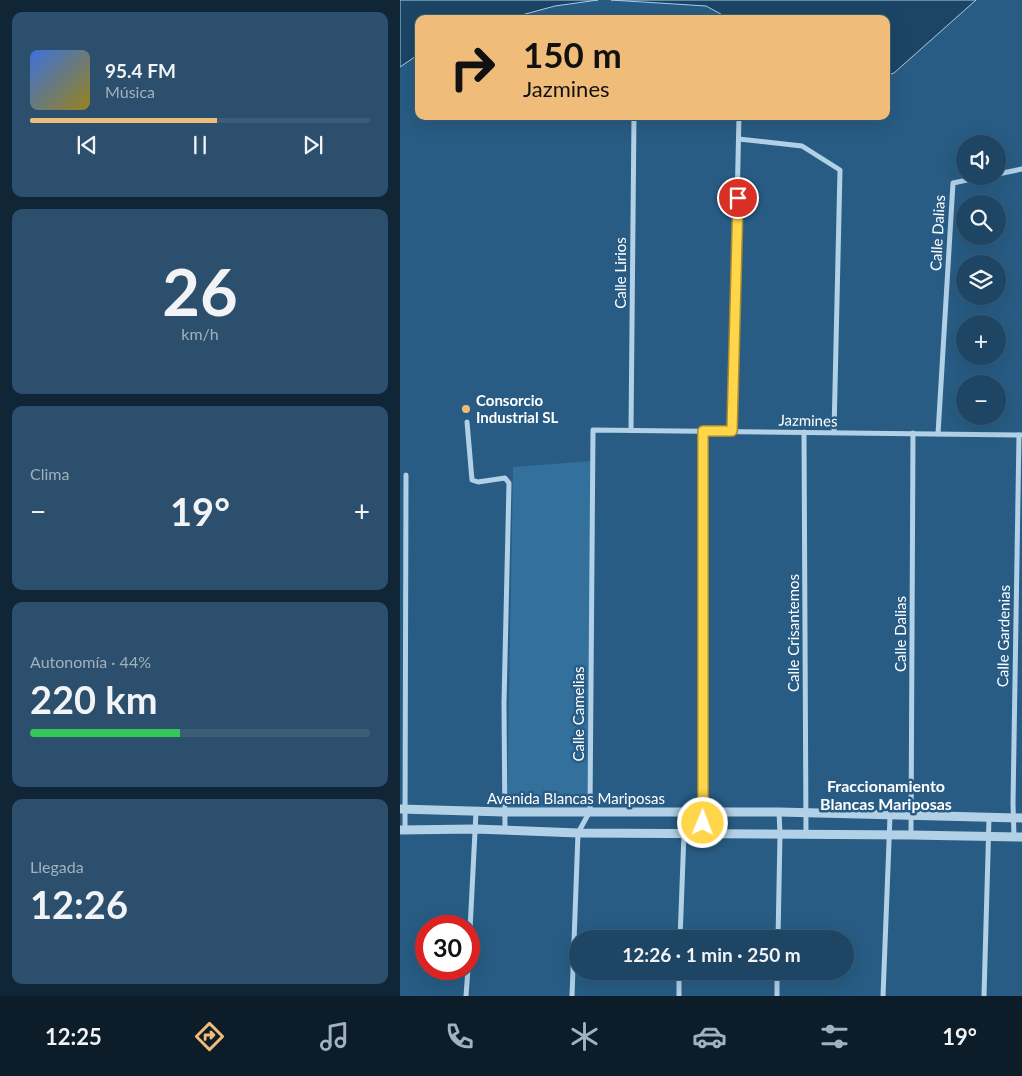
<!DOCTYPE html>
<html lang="es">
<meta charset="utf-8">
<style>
body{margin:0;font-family:Lato,sans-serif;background:#2b4f6c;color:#f1f3f6;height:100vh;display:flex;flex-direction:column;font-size:19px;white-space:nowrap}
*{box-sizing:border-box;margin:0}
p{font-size:16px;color:#a1b1be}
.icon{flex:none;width:28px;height:28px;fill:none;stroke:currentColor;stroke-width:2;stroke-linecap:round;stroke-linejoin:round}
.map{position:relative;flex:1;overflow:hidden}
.drawer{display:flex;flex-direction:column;gap:12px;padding:12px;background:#102636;width:400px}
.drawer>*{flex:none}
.guide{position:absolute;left:15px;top:15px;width:475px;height:105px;border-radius:10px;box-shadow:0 5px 20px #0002,0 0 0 1px #3c5d78;background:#efbd79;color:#111;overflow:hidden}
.controls{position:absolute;left:556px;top:135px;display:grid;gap:10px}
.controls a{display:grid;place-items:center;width:50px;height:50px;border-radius:50%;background:#1e4563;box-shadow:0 5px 20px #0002,0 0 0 1px #3c5d78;font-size:25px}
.speed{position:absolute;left:15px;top:915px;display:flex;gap:10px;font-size:25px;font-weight:700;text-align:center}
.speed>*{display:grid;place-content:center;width:65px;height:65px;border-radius:50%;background:#1e4563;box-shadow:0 5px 20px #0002,0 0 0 1px #3c5d78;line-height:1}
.speed .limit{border:8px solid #d22;background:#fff;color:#111}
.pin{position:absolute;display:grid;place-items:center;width:42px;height:42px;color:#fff;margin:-21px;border:2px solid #fff;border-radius:50%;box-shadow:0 1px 5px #0007}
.me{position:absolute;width:55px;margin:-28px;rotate:1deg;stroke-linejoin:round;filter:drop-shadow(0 0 4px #0008)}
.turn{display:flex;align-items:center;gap:18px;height:105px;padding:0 25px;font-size:22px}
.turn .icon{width:65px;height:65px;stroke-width:2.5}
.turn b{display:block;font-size:35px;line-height:42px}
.big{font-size:38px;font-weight:700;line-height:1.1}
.drawer .card{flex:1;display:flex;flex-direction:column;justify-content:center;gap:8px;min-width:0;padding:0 18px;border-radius:10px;background:#2b4f6c}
.drawer .dial{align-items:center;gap:0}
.dial b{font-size:65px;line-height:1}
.song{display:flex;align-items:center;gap:15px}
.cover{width:60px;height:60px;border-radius:8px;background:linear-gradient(135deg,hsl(220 70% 55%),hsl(50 70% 35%))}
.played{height:5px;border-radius:2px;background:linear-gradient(90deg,#efbd79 55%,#3c5d78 55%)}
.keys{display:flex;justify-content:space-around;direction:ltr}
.heat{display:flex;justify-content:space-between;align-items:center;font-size:28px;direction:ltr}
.charge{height:8px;border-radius:4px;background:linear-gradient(90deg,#34c759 44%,#3c5d78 0)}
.trip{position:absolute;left:169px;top:930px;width:285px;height:50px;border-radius:25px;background:#1e4563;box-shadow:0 5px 20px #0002,0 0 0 1px #3c5d78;font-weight:700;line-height:50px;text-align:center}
.tabs{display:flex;height:80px;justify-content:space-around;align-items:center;background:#0c1c28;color:#a1b1be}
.tabs .icon{width:35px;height:35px}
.tabs .current{color:#efbd79}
.tabs b{font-size:22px;color:#f1f3f6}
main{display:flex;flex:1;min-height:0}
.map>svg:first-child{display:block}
.green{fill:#33709b}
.water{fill:#1c4565;stroke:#a7cde7}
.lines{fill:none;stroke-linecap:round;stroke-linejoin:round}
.minor{stroke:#b2d1e7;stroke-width:5}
.tertiary{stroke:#b2d1e7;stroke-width:9}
.route-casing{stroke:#a68a30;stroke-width:12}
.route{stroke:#ffd54a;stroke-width:9}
.poi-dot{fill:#efbd79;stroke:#285c84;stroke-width:2}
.labels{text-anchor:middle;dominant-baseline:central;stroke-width:5;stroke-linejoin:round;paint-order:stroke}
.street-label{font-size:15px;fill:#fff;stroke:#285c84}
.poi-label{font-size:15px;font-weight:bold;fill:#fff;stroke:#285c84;text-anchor:start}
.neighbourhood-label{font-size:16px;font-weight:bold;fill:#fff;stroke:#285c84}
</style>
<main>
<section class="drawer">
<div class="card">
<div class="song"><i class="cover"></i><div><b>95.4 FM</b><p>Música</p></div></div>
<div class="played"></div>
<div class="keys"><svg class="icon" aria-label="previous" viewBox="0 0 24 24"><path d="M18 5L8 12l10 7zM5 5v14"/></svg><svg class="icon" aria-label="pause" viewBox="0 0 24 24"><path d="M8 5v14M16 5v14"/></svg><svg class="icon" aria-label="next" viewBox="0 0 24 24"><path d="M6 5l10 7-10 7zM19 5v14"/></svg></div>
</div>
<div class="card dial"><b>26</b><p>km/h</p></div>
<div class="card"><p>Clima</p>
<div class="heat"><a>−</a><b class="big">19°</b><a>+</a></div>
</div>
<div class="card"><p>Autonomía · 44%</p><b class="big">220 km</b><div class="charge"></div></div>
<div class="card"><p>Llegada</p><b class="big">12:26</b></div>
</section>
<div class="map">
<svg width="622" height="996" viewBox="0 0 622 996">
<rect width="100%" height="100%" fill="#285c84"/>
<polygon class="green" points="193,461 190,811 107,812 113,467"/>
<g class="water">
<polygon points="0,0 198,0 155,6 107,19 19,19 19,54 0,67"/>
<polygon points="211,0 576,0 494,73 486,76 486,19 330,19 306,6"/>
</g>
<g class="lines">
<g class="minor">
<polyline points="339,139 402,146 440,170 434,432"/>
<polyline points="598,174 622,169"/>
<polyline points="67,422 72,480 78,482 105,478 109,483 104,703 105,830"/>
<polyline points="231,430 234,116"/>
<polyline points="332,431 339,116"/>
<polyline points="404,432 406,834"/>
<polyline points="538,434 553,183 586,176"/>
<polyline points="5,830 6,475"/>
<polyline points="302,834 303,431"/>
<polyline points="511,835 513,433"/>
<polyline points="614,837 613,804 619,435"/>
<polyline points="280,939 284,833 286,812"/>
<polyline points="378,939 380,834 379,812"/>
<polyline points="69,949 76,812"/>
<polyline points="66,996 68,969"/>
<polyline points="172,996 178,833 190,811 193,430 622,435"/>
<polyline points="279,996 279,971"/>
<polyline points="377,996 377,971"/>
<polyline points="483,996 490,816"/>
<polyline points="584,996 589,818"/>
</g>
<g class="tertiary">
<polyline points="0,809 104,812 379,812 622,818"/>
<polyline points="0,830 75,829 178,833 511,835 622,837"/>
</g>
</g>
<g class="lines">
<defs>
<polyline id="route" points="303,823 303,431 332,431 338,198"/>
</defs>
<use href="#route" class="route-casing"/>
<use href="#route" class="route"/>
</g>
<circle class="poi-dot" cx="66" cy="409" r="5"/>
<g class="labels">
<g class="street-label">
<text transform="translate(537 233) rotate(-87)">Calle Dalias</text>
<text transform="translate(220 273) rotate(-90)">Calle Lirios</text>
<text transform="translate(408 420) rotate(1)">Jazmines</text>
<text transform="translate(393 633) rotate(-90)">Calle Crisantemos</text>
<text transform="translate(500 634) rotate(-90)">Calle Dalias</text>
<text transform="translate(603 636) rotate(-89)">Calle Gardenias</text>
<text transform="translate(178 714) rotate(-90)">Calle Camelias</text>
<text x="176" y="798">Avenida Blancas Mariposas</text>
</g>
<g class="poi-label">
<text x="76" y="400">Consorcio<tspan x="76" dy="17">Industrial SL</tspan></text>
</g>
<g class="neighbourhood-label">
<text x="486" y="785">Fraccionamiento<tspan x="486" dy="18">Blancas Mariposas</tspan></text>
</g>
</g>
</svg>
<div class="controls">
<a><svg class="icon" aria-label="sound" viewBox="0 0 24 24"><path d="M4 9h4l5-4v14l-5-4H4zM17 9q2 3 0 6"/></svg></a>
<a><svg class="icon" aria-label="search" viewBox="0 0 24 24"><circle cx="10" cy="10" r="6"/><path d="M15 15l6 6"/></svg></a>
<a><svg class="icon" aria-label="layers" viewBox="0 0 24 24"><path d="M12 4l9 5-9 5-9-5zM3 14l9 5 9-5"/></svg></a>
<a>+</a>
<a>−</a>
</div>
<div class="speed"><div class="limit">30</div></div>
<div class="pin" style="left:338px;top:198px;background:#d93025"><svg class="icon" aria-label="arrive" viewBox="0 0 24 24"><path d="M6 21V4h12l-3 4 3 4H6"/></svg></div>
<svg class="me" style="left:303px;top:823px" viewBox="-20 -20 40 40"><circle r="17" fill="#ffd54a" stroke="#fff" stroke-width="3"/><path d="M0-11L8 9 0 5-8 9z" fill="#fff"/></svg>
<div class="trip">12:26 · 1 min · 250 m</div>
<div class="guide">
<div class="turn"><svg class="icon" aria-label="right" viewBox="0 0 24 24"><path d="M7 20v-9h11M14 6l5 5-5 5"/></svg><div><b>150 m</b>Jazmines</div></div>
</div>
</div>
</main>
<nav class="tabs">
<b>12:25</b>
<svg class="icon current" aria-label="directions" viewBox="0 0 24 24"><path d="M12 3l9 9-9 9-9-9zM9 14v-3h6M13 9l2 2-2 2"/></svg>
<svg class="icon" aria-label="music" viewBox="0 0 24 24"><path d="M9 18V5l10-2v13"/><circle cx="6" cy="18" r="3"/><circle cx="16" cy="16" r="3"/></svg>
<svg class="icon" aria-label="phone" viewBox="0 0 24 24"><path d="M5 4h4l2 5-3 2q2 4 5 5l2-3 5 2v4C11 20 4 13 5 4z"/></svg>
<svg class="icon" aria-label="climate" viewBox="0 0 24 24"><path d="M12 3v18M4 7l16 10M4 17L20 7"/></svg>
<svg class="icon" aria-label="car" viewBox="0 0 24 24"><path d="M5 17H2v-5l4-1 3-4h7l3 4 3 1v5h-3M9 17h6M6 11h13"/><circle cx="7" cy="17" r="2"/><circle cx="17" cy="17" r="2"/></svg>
<svg class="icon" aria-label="filters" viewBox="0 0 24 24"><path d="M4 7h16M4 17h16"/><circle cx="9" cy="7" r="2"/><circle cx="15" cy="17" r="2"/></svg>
<b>19°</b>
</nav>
